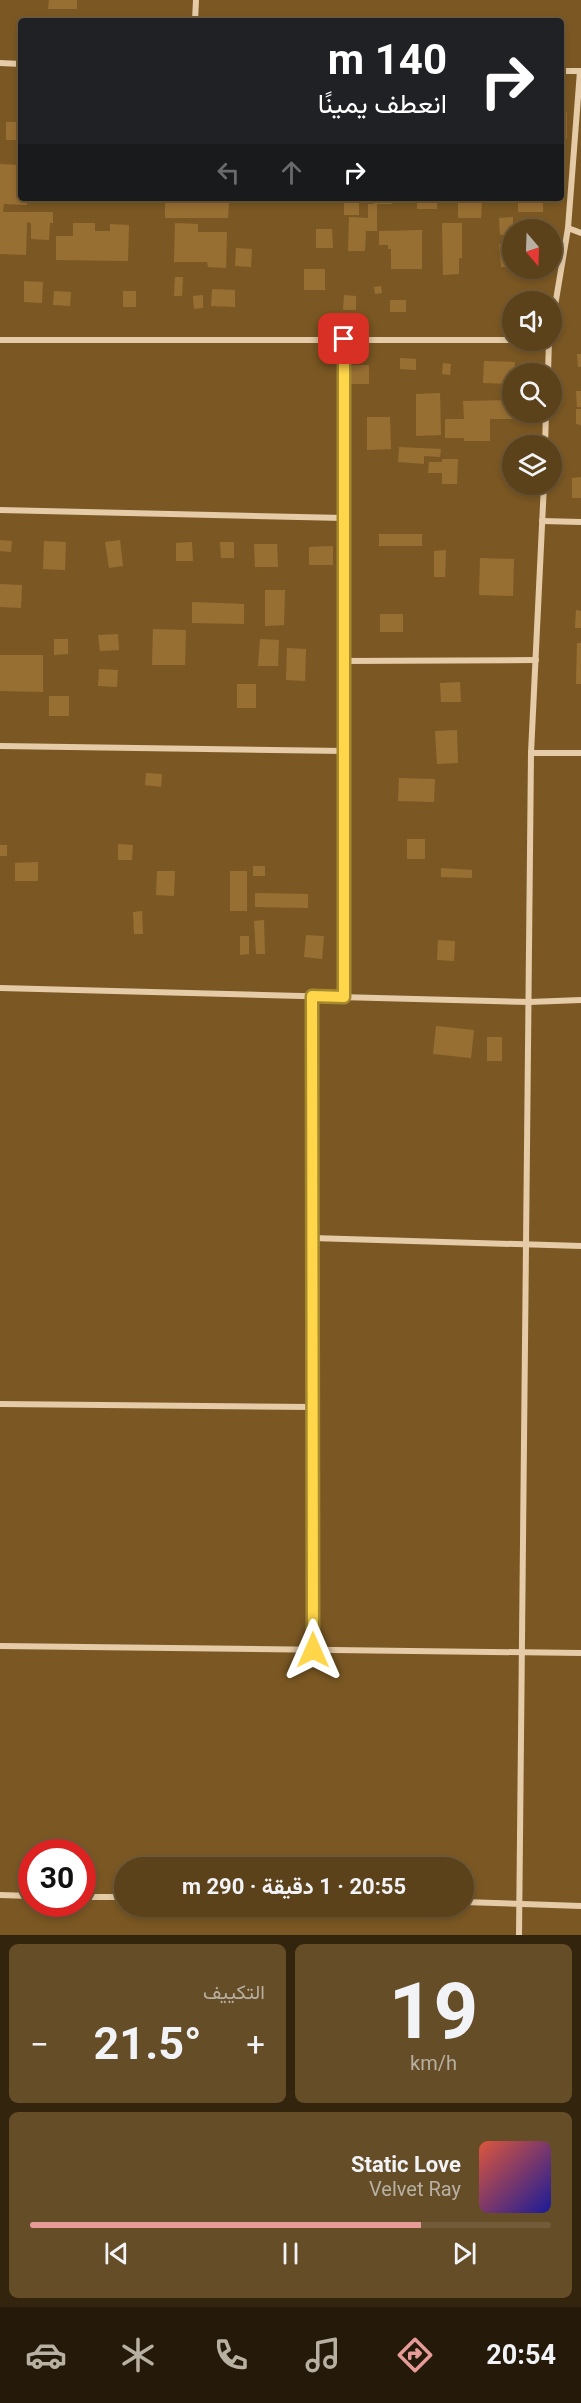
<!DOCTYPE html>
<html lang="ar">
<meta charset="utf-8">
<style>
body{margin:0;font-family:Roboto,Vazirmatn,sans-serif;background:#654d27;color:#f1f3f6;direction:rtl;height:100vh;display:flex;flex-direction:column;font-size:22px;white-space:nowrap}
*{box-sizing:border-box;margin:0}
p{font-size:20px;color:#b8b0a2}
.icon{flex:none;width:33px;height:33px;fill:none;stroke:currentColor;stroke-width:2;stroke-linecap:round;stroke-linejoin:round}
.map{position:relative;height:1935px;overflow:hidden;direction:ltr}
.side{display:flex;flex-direction:column;gap:9px;padding:9px;background:#33240e;flex:1}
.side>*{flex:none}
.banner{position:absolute;left:18px;top:18px;width:546px;height:183px;border-radius:6px;box-shadow:0 3px 9px #0003,0 0 0 2px #715b39;direction:rtl;background:#202124;color:#fff;overflow:hidden}
.needle{width:39px;rotate:161deg}
.controls{position:absolute;left:502px;top:219px;display:grid;gap:12px}
.controls a{display:grid;place-items:center;width:60px;height:60px;border-radius:50%;background:#5c421a;box-shadow:0 3px 9px #0003,0 0 0 2px #715b39;font-size:30px}
.speed{position:absolute;left:18px;top:1839px;display:flex;gap:12px;font-size:30px;font-weight:700;text-align:center}
.speed>*{display:grid;place-content:center;width:78px;height:78px;border-radius:50%;background:#5c421a;box-shadow:0 3px 9px #0003,0 0 0 2px #715b39;line-height:1}
.speed .limit{border:9px solid #d22;background:#fff;color:#111}
.pin{position:absolute;display:grid;place-items:center;width:51px;height:51px;color:#fff;margin:-26px;border-radius:12px;box-shadow:0 3px 9px #0006}
.me{position:absolute;width:66px;margin:-33px;rotate:0deg;stroke-linejoin:round;filter:drop-shadow(0 0 4px #0008)}
.turn{display:flex;align-items:center;gap:21px;height:126px;padding:0 18px;font-size:27px}
.turn .icon{width:78px;height:78px;stroke-width:2.5}
.turn b{display:block;font-size:42px;line-height:51px}
.lanes{display:flex;align-items:center;height:57px;padding:0 18px;background:#0003;justify-content:center;gap:30px;direction:ltr}
.lanes .off{opacity:.35}
.big{font-size:45px;font-weight:700;line-height:1.1}
.side .widget{flex:1;display:flex;flex-direction:column;justify-content:center;gap:9px;min-width:0;padding:0 21px;border-radius:9px;background:#654d27}
.side .dial{align-items:center;gap:0}
.dial b{font-size:78px;line-height:1}
.song{display:flex;align-items:center;gap:18px}
.cover{width:72px;height:72px;border-radius:9px;background:linear-gradient(135deg,hsl(10 70% 55%),hsl(240 70% 35%))}
.played{height:6px;border-radius:3px;background:linear-gradient(90deg,#e69b98 75%,#715b39 75%)}
.keys{display:flex;justify-content:space-around;direction:ltr}
.heat{display:flex;justify-content:space-between;align-items:center;font-size:33px;direction:ltr}
.side .tiles{flex:1;display:grid;gap:9px;grid-template-columns:1fr 1fr}
.widget:last-child{grid-column:span 2}
.trip{position:absolute;left:114px;top:1857px;width:360px;height:60px;border-radius:30px;background:#5c421a;box-shadow:0 3px 9px #0003,0 0 0 2px #715b39;font-weight:700;line-height:60px;text-align:center;direction:rtl}
.tabs{display:flex;height:96px;justify-content:space-around;align-items:center;background:#251a0a;color:#b8b0a2}
.tabs .icon{width:42px;height:42px}
.tabs .on{color:#e69b98}
.tabs b{font-size:27px;color:#f1f3f6}
.map>svg:first-child{display:block}
.building{fill:#986f33}
.lines{fill:none;stroke-linecap:round;stroke-linejoin:round}
.minor{stroke:#e5cba7;stroke-width:6}
.route-casing{stroke:#a68a30;stroke-width:15}
.route{stroke:#ffd54a;stroke-width:10}
</style>
<div class="map">
<svg width="581" height="1935" viewBox="0 0 581 1935">
<rect width="100%" height="100%" fill="#7b5823"/>
<g class="building">
<polygon points="49,0 77,0 77,9 48,9"/>
<polygon points="567,112 567,139 561,139 561,113"/>
<rect x="6" y="122" width="15" height="18"/>
<polygon points="0,164 21,165 21,198 27,198 27,205 4,204 3,212 53,212 53,223 50,223 49,240 31,239 31,223 27,222 26,255 0,254"/>
<polygon points="165,198 187,198 187,203 229,202 228,218 165,218"/>
<polygon points="374,198 392,198 392,204 377,204 377,231 366,231 365,251 348,251 349,217 368,218 368,204 374,204"/>
<rect x="417" y="198" width="20" height="11"/>
<rect x="518" y="198" width="25" height="14"/>
<polygon points="359,201 359,215 344,215 344,202"/>
<polygon points="458,201 482,201 481,218 458,218"/>
<polygon points="513,217 513,234 500,235 499,218"/>
<polygon points="73,223 95,223 95,231 110,231 110,224 129,225 128,261 56,260 56,236 73,236"/>
<polygon points="175,223 198,224 198,232 227,232 226,268 208,267 207,262 174,262"/>
<polygon points="442,223 462,223 462,258 459,258 459,274 443,275"/>
<polygon points="316,229 332,229 333,248 316,248"/>
<polygon points="422,230 422,269 391,269 391,249 388,249 388,245 379,245 379,231"/>
<polygon points="513,243 513,267 501,267 499,244"/>
<polygon points="236,248 252,249 251,267 235,266"/>
<rect x="304" y="269" width="21" height="21"/>
<polygon points="175,277 183,277 182,296 174,296"/>
<polygon points="24,281 43,282 42,303 24,302"/>
<polygon points="381,286 382,293 375,294 374,287"/>
<polygon points="212,289 235,290 235,307 211,306"/>
<polygon points="54,291 71,292 70,306 53,305"/>
<rect x="123" y="291" width="13" height="16"/>
<polygon points="203,295 203,308 194,309 193,296"/>
<polygon points="344,295 356,296 356,310 343,310"/>
<rect x="390" y="300" width="16" height="12"/>
<polygon points="577,354 581,354 581,367 578,367"/>
<polygon points="400,358 416,359 416,370 400,369"/>
<polygon points="484,361 515,362 513,384 483,383"/>
<polygon points="443,363 451,364 450,375 442,374"/>
<polygon points="349,365 369,365 369,384 348,384"/>
<polygon points="576,391 581,391 581,407 577,407"/>
<polygon points="440,393 441,435 416,436 416,394"/>
<polygon points="512,400 512,419 490,419 490,441 464,441 464,438 445,438 445,419 464,419 463,401"/>
<polygon points="576,409 581,409 581,425 576,424"/>
<polygon points="367,417 390,417 391,449 367,450"/>
<polygon points="399,447 441,449 440,457 424,456 424,464 398,462"/>
<polygon points="442,459 458,459 457,484 442,484 442,473 428,473 429,462 442,462"/>
<polygon points="581,477 581,498 572,498 572,478"/>
<rect x="379" y="534" width="43" height="12"/>
<polygon points="0,540 12,541 11,552 0,551"/>
<polygon points="120,540 123,566 109,568 105,542"/>
<polygon points="44,541 66,542 65,570 43,569"/>
<polygon points="192,542 193,561 176,561 176,543"/>
<polygon points="220,542 234,542 234,558 221,558"/>
<polygon points="254,544 277,544 278,567 255,567"/>
<polygon points="333,546 333,565 309,565 309,547"/>
<polygon points="446,550 445,577 434,577 434,551"/>
<polygon points="480,558 514,559 513,596 479,595"/>
<polygon points="0,584 22,585 21,608 0,607"/>
<polygon points="265,590 285,590 284,625 265,626"/>
<polygon points="192,602 244,604 244,624 192,623"/>
<polygon points="576,610 581,611 581,628 575,628"/>
<rect x="380" y="614" width="23" height="18"/>
<polygon points="153,629 186,630 185,665 152,665"/>
<polygon points="118,634 119,650 100,651 98,635"/>
<polygon points="54,639 68,639 68,654 54,655"/>
<polygon points="260,639 279,640 278,666 258,666"/>
<polygon points="577,643 581,643 581,684 576,684"/>
<polygon points="287,648 306,649 305,681 286,680"/>
<polygon points="0,655 43,655 43,692 0,691"/>
<polygon points="99,669 118,670 117,687 98,686"/>
<polygon points="460,682 461,702 441,702 440,683"/>
<rect x="237" y="684" width="19" height="24"/>
<rect x="49" y="696" width="20" height="20"/>
<polygon points="457,730 458,763 437,764 435,731"/>
<polygon points="146,773 162,774 161,787 145,785"/>
<polygon points="399,778 435,779 434,802 398,801"/>
<rect x="407" y="839" width="18" height="20"/>
<polygon points="118,844 133,845 132,860 118,860"/>
<rect x="0" y="845" width="7" height="11"/>
<polygon points="38,862 38,881 15,881 15,863"/>
<rect x="253" y="866" width="12" height="10"/>
<polygon points="441,868 472,870 472,878 441,877"/>
<polygon points="157,871 175,871 174,896 156,895"/>
<rect x="230" y="871" width="17" height="40"/>
<polygon points="255,893 308,894 308,908 255,907"/>
<polygon points="142,911 143,934 134,934 133,912"/>
<polygon points="264,920 265,954 256,954 254,921"/>
<polygon points="306,935 324,936 322,959 304,957"/>
<polygon points="240,936 249,936 249,954 240,955"/>
<polygon points="438,940 455,941 454,961 437,960"/>
<polygon points="436,1026 474,1030 471,1058 433,1054"/>
<rect x="487" y="1037" width="15" height="24"/>
</g>
<g class="lines">
<g class="minor">
<polyline points="195,21 196,0"/>
<polyline points="0,63 21,64"/>
<polyline points="561,71 581,71"/>
<polyline points="568,228 581,233"/>
<polyline points="552,324 568,228 580,71"/>
<polyline points="344,339 344,997"/>
<polyline points="0,340 513,340"/>
<polyline points="548,374 549,340"/>
<polyline points="545,446 546,412"/>
<polyline points="0,510 344,518"/>
<polyline points="542,521 581,522"/>
<polyline points="344,661 536,660"/>
<polyline points="0,746 344,751"/>
<polyline points="531,753 581,753"/>
<polyline points="0,988 529,1002 581,1000"/>
<polyline points="312,996 313,1650"/>
<polyline points="312,1238 581,1246"/>
<polyline points="0,1404 312,1407"/>
<polyline points="0,1646 581,1653"/>
<polyline points="0,1895 32,1896"/>
<polyline points="82,1897 124,1897"/>
<polyline points="464,1902 581,1906"/>
<polyline points="519,1935 531,753 544,484"/>
</g>
</g>
<g class="lines">
<defs>
<polyline id="route" points="313,1650 312,996 344,997 344,339"/>
</defs>
<use href="#route" class="route-casing"/>
<use href="#route" class="route"/>
</g>
</svg>
<div class="controls">
<a><svg class="needle" viewBox="-14 -14 28 28"><path d="M0-13l5 13h-10z" fill="#e53935"/><path d="M0 13l5-13h-10z" fill="#b8b0a2"/></svg></a>
<a><svg class="icon" aria-label="sound" viewBox="0 0 24 24"><path d="M4 9h4l5-4v14l-5-4H4zM17 9q2 3 0 6"/></svg></a>
<a><svg class="icon" aria-label="search" viewBox="0 0 24 24"><circle cx="10" cy="10" r="6"/><path d="M15 15l6 6"/></svg></a>
<a><svg class="icon" aria-label="layers" viewBox="0 0 24 24"><path d="M12 4l9 5-9 5-9-5zM3 14l9 5 9-5"/></svg></a>
</div>
<div class="speed"><div class="limit">30</div></div>
<div class="pin" style="left:344px;top:339px;background:#d93025"><svg class="icon" aria-label="arrive" viewBox="0 0 24 24"><path d="M6 21V4h12l-3 4 3 4H6"/></svg></div>
<svg class="me" style="left:313px;top:1650px" viewBox="-20 -20 40 40"><path d="M0-17L14 15 0 8-14 15z" fill="#ffd54a" stroke="#fff" stroke-width="4"/></svg>
<div class="trip">20:55 · 1 دقيقة · 290 m</div>
<div class="banner">
<div class="turn"><svg class="icon" aria-label="right" viewBox="0 0 24 24"><path d="M7 20v-9h11M14 6l5 5-5 5"/></svg><div><b>140 m</b>انعطف يمينًا</div></div>
<div class="lanes"><svg class="icon off" aria-label="left" viewBox="0 0 24 24"><path d="M17 20v-9H6M10 6l-5 5 5 5"/></svg><svg class="icon off" aria-label="ahead" viewBox="0 0 24 24"><path d="M12 20V5M6 11l6-6 6 6"/></svg><svg class="icon" aria-label="right" viewBox="0 0 24 24"><path d="M7 20v-9h11M14 6l5 5-5 5"/></svg></div>
</div>
</div>
<section class="side">
<div class="tiles">
<div class="widget dial"><b>19</b><p>km/h</p></div>
<div class="widget"><p>التكييف</p>
<div class="heat"><a>−</a><b class="big">21.5°</b><a>+</a></div>
</div>
<div class="widget">
<div class="song"><i class="cover"></i><div><b>Static Love</b><p>Velvet Ray</p></div></div>
<div class="played"></div>
<div class="keys"><svg class="icon" aria-label="previous" viewBox="0 0 24 24"><path d="M18 5L8 12l10 7zM5 5v14"/></svg><svg class="icon" aria-label="pause" viewBox="0 0 24 24"><path d="M8 5v14M16 5v14"/></svg><svg class="icon" aria-label="next" viewBox="0 0 24 24"><path d="M6 5l10 7-10 7zM19 5v14"/></svg></div>
</div>
</div>
</section>
<nav class="tabs">
<b>20:54</b>
<svg class="icon on" aria-label="directions" viewBox="0 0 24 24"><path d="M12 3l9 9-9 9-9-9zM9 14v-3h6M13 9l2 2-2 2"/></svg>
<svg class="icon" aria-label="music" viewBox="0 0 24 24"><path d="M9 18V5l10-2v13"/><circle cx="6" cy="18" r="3"/><circle cx="16" cy="16" r="3"/></svg>
<svg class="icon" aria-label="phone" viewBox="0 0 24 24"><path d="M5 4h4l2 5-3 2q2 4 5 5l2-3 5 2v4C11 20 4 13 5 4z"/></svg>
<svg class="icon" aria-label="climate" viewBox="0 0 24 24"><path d="M12 3v18M4 7l16 10M4 17L20 7"/></svg>
<svg class="icon" aria-label="car" viewBox="0 0 24 24"><path d="M5 17H2v-5l4-1 3-4h7l3 4 3 1v5h-3M9 17h6M6 11h13"/><circle cx="7" cy="17" r="2"/><circle cx="17" cy="17" r="2"/></svg>
</nav>
